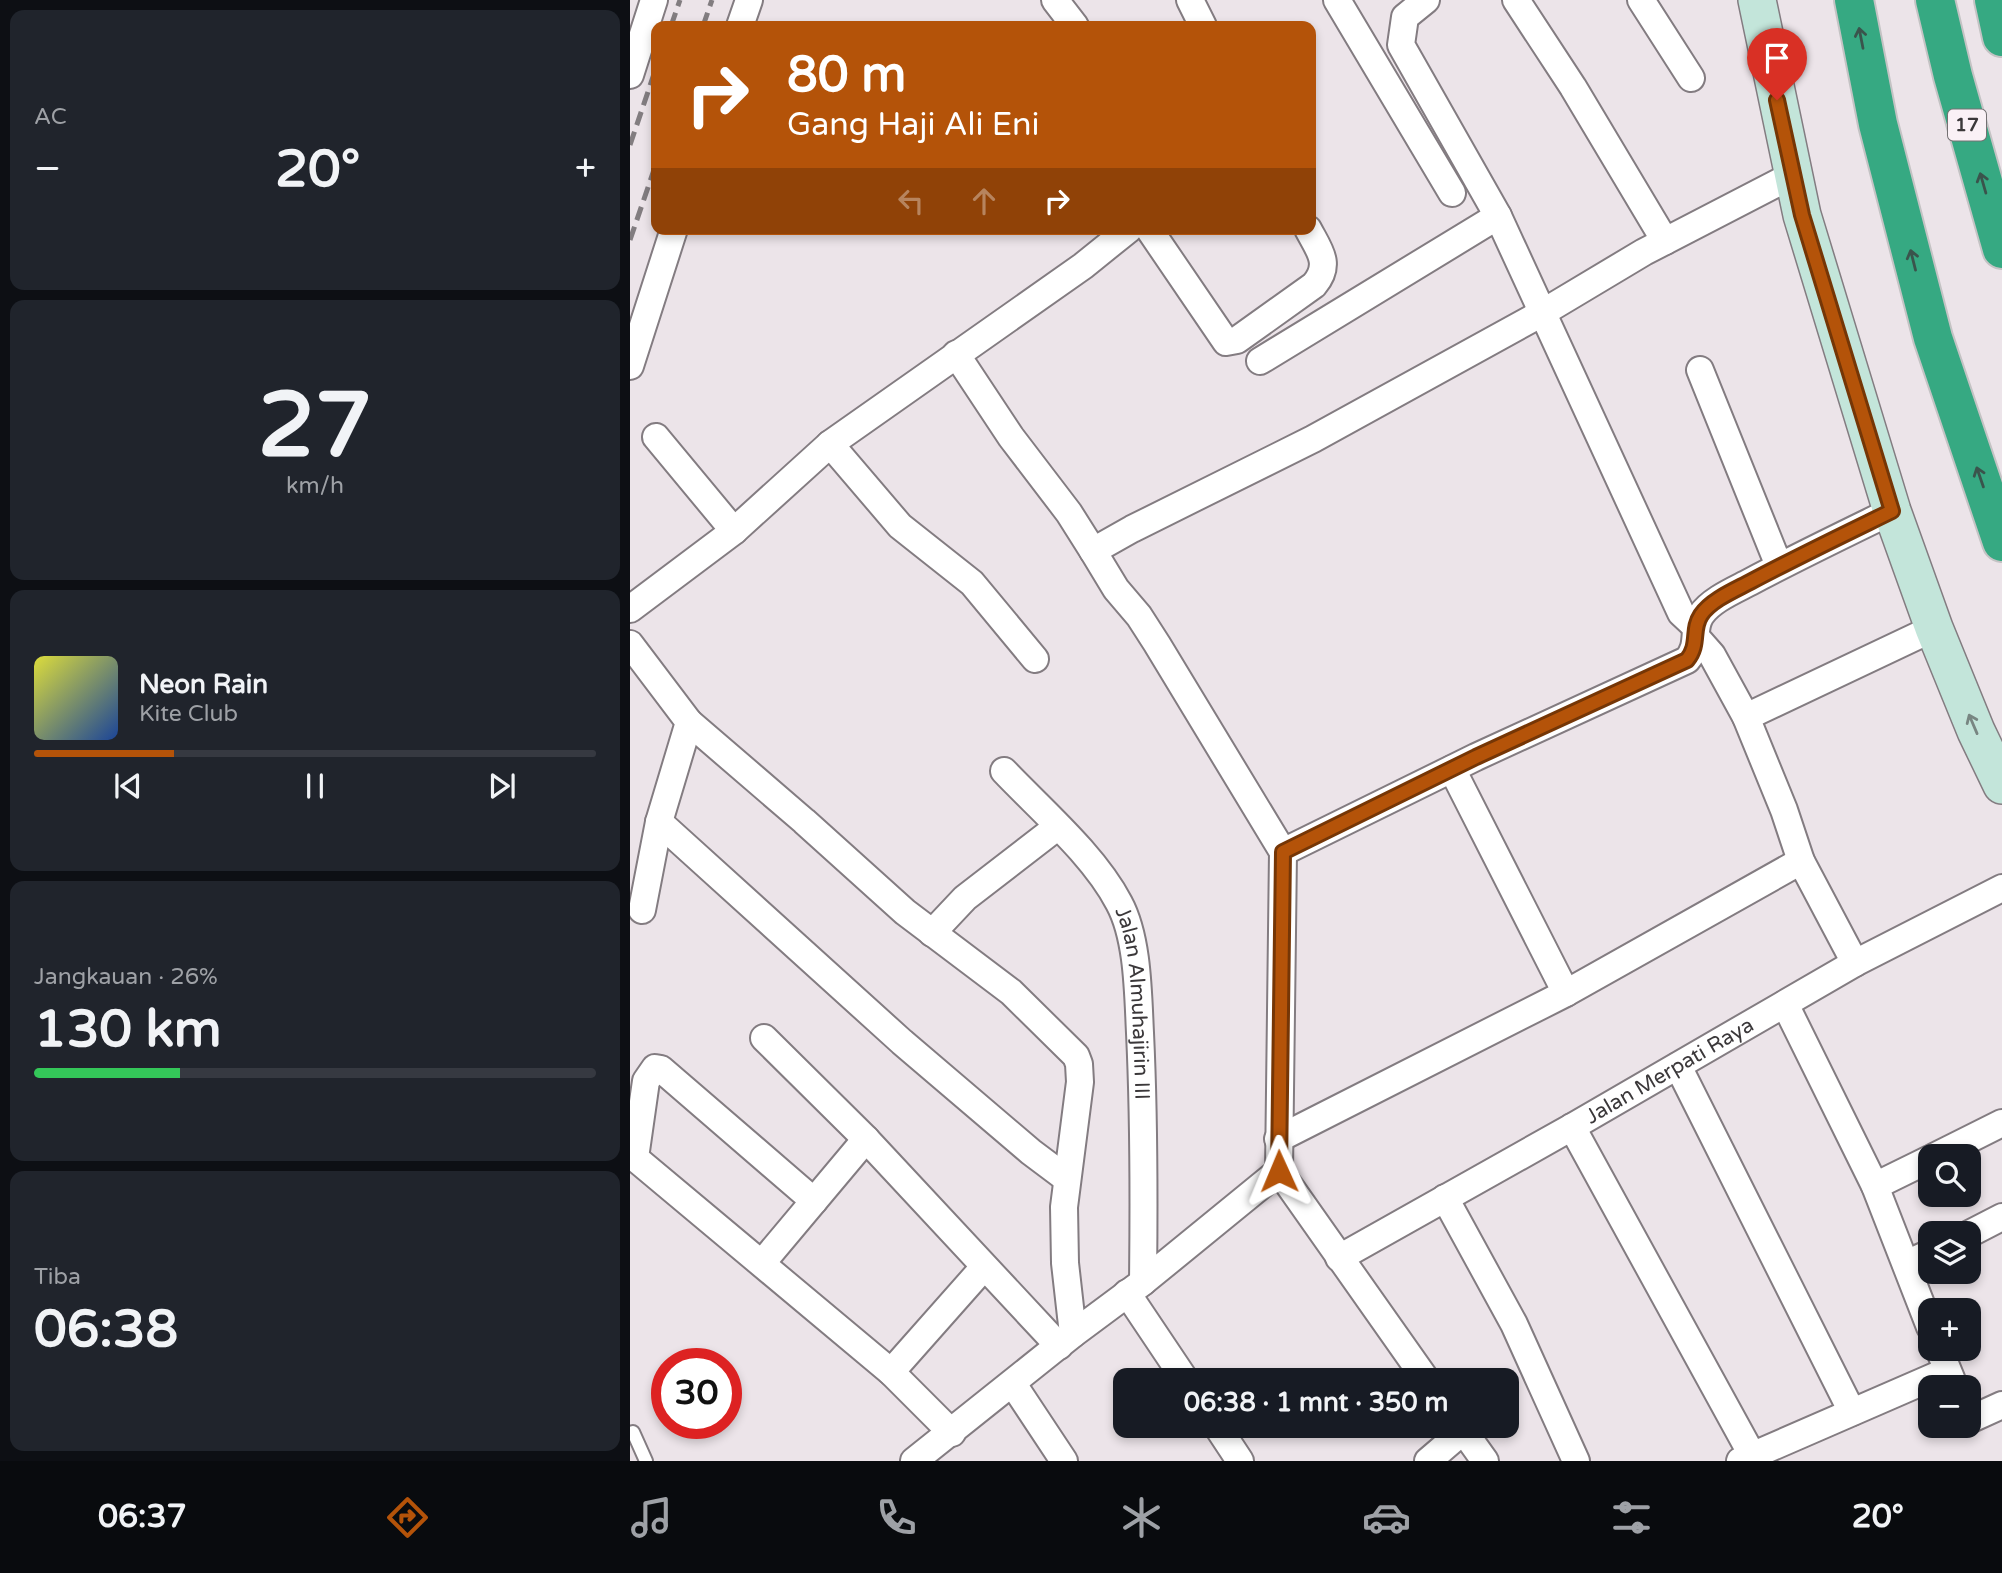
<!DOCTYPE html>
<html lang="id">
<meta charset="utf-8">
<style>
body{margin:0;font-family:"Varela Round",sans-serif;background:#20242c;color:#f1f3f6;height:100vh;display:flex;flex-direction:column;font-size:26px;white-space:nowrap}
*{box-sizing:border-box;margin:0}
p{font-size:23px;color:#9ea1a6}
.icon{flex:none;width:38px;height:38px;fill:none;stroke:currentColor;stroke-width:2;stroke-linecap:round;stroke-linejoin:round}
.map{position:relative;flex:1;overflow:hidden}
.side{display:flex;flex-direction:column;gap:10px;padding:10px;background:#0d0f14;width:630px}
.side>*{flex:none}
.guide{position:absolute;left:21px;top:21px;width:665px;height:214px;border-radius:14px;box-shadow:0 4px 10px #0003;background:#b45309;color:#fff;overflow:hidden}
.controls{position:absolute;left:1288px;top:1144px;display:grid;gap:14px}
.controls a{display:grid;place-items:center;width:63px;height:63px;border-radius:14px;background:#171b24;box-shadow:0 4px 10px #0003;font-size:35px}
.speed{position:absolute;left:21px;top:1348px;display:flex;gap:14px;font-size:35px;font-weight:700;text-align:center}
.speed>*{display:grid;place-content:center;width:91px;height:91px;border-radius:50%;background:#171b24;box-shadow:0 4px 10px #0003;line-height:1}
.speed .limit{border:10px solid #d22;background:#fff;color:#111}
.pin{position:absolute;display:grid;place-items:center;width:60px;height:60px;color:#fff;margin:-72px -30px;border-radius:50% 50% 50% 0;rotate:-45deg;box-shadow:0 0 7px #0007}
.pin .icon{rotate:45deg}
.me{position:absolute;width:77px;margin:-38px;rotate:359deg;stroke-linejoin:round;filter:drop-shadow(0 0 5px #0008)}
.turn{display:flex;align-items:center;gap:24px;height:147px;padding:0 21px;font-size:32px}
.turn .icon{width:91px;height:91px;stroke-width:2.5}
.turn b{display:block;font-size:49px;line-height:60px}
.lanes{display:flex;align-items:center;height:66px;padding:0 21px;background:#0003;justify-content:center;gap:35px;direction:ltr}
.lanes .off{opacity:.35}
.big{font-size:52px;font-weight:700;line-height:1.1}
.side .card{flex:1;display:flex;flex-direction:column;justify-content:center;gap:10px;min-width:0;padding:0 24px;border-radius:14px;background:#20242c}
.side .dial{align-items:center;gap:0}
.dial b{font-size:91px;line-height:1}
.song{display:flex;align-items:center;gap:21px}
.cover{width:84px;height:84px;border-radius:10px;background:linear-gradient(135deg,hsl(60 70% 55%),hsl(220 70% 35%))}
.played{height:7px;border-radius:4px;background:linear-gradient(90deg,#b45309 25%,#363941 25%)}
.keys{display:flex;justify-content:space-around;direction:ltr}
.heat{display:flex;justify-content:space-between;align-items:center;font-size:38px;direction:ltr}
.charge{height:10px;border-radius:5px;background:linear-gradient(90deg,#34c759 26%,#363941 0)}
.trip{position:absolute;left:483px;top:1368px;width:406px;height:70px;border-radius:14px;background:#171b24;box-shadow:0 4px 10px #0003;font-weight:700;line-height:70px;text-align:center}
.tabs{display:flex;height:112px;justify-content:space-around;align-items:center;background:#090b0e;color:#9ea1a6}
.tabs .icon{width:49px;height:49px}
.tabs .selected{color:#b45309}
.tabs b{font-size:32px;color:#f1f3f6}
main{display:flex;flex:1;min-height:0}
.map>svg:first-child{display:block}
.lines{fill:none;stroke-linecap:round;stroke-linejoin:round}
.service-casing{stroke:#837c81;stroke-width:16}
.minor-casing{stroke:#837c81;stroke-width:30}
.secondary-casing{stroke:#837c81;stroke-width:40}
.motorway-casing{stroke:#c4c3c4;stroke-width:42}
.service{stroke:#fff;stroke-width:12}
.minor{stroke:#fff;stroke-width:26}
.secondary{stroke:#c3e5da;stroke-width:37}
.motorway{stroke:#36a982;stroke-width:38}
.rail{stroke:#827d80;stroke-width:5;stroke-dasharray:14 7;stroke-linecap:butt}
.oneway{stroke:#3a544c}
.oneway2{stroke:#788682}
.route-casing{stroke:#753606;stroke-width:18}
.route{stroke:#b45309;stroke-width:12}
.labels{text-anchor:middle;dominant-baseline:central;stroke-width:5;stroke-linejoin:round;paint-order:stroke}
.shield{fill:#faf1f6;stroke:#747072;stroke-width:2}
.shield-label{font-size:19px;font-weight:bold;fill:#3b383a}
.street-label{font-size:21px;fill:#3b383a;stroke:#faf1f6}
</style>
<main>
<section class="side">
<div class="card"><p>AC</p>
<div class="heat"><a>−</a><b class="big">20°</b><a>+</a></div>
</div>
<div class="card dial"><b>27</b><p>km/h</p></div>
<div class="card">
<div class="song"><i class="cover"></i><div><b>Neon Rain</b><p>Kite Club</p></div></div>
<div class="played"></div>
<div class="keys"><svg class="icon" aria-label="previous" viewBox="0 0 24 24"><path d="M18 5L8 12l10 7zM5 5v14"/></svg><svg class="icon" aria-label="pause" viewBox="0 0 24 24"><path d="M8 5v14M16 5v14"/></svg><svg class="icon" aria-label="next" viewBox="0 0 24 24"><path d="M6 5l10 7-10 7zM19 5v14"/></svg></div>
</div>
<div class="card"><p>Jangkauan · 26%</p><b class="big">130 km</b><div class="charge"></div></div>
<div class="card"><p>Tiba</p><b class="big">06:38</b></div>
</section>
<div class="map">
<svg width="1372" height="1461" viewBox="0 0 1372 1461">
<rect width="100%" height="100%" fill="#ece4e9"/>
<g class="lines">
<defs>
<polyline id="service" points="3,1432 16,1461"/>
<g id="minor">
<polyline points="425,0 445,26"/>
<polyline points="560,0 573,26"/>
<polyline points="707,0 822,193"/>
<polyline points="796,0 775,17 771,45 868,216 1051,613 1066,627"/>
<polyline points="886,0 943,87 1035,241"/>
<polyline points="1011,0 1061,78"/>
<polyline points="110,26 119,0"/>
<polyline points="0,75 24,0"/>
<path d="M519 229 596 342 607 340 684 285C702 264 689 250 678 229"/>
<polyline points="326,354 381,437 439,513 463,551"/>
<polyline points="630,361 868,216"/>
<polyline points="0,366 44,229"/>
<polyline points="1070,370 1149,566"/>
<polyline points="26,437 104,531"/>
<polyline points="200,444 270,526 342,583 405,659"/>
<polyline points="0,609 104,531 200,444 453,266 499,229"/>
<polyline points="1067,638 1082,655 1116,717 1154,810 1171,861 1225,963"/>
<polyline points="0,644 59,722 29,822 12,910"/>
<polyline points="1116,717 1304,628"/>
<polyline points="59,722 174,821 275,912 381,992 446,1056 449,1064 450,1082 434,1207 435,1263 443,1334"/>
<polyline points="822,769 936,993"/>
<path id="s1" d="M374 771C411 810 464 855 489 903 508 938 508 993 510 1033 514 1116 514 1199 513 1282"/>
<polyline points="29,822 272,1042 401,1152 437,1179"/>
<path d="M653 852 846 757 1057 660C1071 644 1061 630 1071 615 1081 600 1105 590 1120 582 1167 557 1215 534 1262 511"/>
<polyline points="302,933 335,898 427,827"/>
<polyline points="1155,1004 1245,1186 1300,1327"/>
<polyline points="134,1038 236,1139 429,1346"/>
<polyline points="1048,1066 1222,1412"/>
<polyline points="942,1127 1122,1455"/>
<polyline points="648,1139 936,993 1171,861"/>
<polyline points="1304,1157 1372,1123"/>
<polyline points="1245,1186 1300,1159"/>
<polyline points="815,1198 884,1324 946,1461"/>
<polyline points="184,1201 31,1069 25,1068 16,1081 5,1158 261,1372 322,1433"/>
<polyline points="1339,1234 1372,1217"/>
<path id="s2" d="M709 1258 942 1127 1225 963 1372 888"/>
<polyline points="132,1263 236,1139"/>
<polyline points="1276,1264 1300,1253"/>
<polyline points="497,1293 556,1381"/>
<polyline points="1309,1349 1325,1388"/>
<polyline points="261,1372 354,1267"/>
<polyline points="797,1381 649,1171 653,852 527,644 509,616 486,589 463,551 502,529 683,439 912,313 1014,252 1163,175"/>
<polyline points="383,1384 434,1461"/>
<polyline points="1339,1420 1372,1405"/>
<polyline points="587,1426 610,1461"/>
<polyline points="830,1426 855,1461"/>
<polyline points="284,1461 443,1334 513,1282 649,1171"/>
<polyline points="798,1461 833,1431"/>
<polyline points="1110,1461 1317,1371"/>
</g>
<polyline id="secondary" points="1127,0 1172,215 1262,511 1304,628 1346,731 1372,785"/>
<g id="motorway">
<polyline points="1224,0 1248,124 1303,338 1372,542"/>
<polyline points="1305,0 1323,76 1372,249"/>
<polyline points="1364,0 1372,37"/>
</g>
</defs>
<use href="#service" class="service-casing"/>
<use href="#minor" class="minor-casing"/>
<use href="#secondary" class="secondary-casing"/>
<use href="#motorway" class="motorway-casing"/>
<use href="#service" class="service"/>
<use href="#minor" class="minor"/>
<use href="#secondary" class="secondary"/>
<use href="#motorway" class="motorway"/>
<g class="rail">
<polyline points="41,26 50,0"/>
<polyline points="73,26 82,0"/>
<polyline points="0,145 26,68"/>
<polyline points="0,240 26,164"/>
</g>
</g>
<defs><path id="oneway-shaft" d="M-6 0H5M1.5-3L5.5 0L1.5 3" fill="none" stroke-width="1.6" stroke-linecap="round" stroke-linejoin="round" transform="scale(1.75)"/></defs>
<g class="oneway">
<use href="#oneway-shaft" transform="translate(1231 38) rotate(-101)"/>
<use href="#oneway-shaft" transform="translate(1353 183) rotate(-106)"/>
<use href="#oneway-shaft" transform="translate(1283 260) rotate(-104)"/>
<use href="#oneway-shaft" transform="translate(1350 477) rotate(-109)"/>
</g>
<use class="oneway2" href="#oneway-shaft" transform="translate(1343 724) rotate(-113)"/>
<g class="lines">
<defs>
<path id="route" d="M649 1171 653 852 846 757 1057 660C1070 644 1061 630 1071 615 1081 600 1105 590 1120 582 1167 557 1215 534 1262 511L1172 215 1147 100"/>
</defs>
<use href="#route" class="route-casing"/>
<use href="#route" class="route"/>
</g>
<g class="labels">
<rect class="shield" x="1318" y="109.5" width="38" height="31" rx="5"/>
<g class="shield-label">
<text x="1337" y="125">17</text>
</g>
<g class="street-label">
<text stroke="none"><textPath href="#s1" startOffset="278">Jalan Almuhajirin III</textPath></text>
<text stroke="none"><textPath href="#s2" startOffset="380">Jalan Merpati Raya</textPath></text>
</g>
</g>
</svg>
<div class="controls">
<a><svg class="icon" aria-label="search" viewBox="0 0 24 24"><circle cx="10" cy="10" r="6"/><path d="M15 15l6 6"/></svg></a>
<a><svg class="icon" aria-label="layers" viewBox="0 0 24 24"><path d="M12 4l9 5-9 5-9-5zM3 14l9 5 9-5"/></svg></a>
<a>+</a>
<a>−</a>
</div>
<div class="speed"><div class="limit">30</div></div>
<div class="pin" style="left:1147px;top:100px;background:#d93025"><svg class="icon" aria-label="arrive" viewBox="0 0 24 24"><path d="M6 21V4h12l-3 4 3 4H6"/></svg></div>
<svg class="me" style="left:649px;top:1171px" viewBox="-20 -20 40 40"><path d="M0-17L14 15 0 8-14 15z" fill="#b45309" stroke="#fff" stroke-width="4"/></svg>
<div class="trip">06:38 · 1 mnt · 350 m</div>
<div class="guide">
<div class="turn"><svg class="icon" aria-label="right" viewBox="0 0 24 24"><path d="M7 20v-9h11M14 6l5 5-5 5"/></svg><div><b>80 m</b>Gang Haji Ali Eni</div></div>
<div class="lanes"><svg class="icon off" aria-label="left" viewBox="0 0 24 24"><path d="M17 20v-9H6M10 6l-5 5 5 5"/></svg><svg class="icon off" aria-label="ahead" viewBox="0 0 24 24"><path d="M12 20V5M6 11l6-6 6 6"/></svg><svg class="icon" aria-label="right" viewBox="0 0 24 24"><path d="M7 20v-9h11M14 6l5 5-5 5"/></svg></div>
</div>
</div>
</main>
<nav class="tabs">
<b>06:37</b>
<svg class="icon selected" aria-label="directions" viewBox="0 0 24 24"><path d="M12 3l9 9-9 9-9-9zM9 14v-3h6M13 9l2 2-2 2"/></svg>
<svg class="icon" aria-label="music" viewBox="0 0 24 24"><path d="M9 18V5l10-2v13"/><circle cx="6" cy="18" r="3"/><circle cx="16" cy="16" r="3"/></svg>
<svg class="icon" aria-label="phone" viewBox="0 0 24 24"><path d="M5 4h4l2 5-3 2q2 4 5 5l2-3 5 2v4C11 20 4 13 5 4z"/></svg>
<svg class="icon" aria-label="climate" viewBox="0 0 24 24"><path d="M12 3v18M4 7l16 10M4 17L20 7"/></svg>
<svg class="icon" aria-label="car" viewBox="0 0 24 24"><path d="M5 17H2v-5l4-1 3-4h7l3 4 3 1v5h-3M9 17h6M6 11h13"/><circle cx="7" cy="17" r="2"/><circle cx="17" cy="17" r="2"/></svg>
<svg class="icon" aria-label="filters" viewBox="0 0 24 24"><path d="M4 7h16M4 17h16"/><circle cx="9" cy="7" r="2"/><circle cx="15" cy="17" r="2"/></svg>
<b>20°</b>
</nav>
